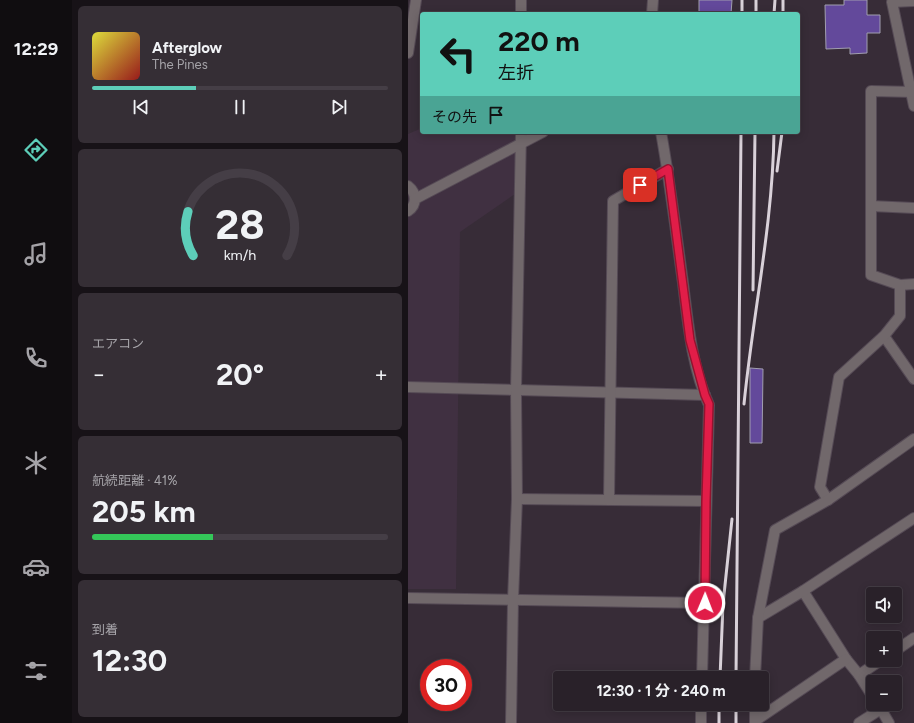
<!DOCTYPE html>
<html lang="ja">
<meta charset="utf-8">
<style>
body{margin:0;font-family:Figtree,"Noto Sans JP",sans-serif;background:#352e35;color:#f1f3f6;height:100vh;display:flex;flex-direction:column;font-size:15px;white-space:nowrap}
*{box-sizing:border-box;margin:0}
p{font-size:13px;color:#a5a3a8}
.icon{flex:none;width:22px;height:22px;fill:none;stroke:currentColor;stroke-width:2;stroke-linecap:round;stroke-linejoin:round}
.map{position:relative;flex:1;overflow:hidden}
.drawer{display:flex;flex-direction:column;gap:6px;padding:6px;background:#171217;width:336px}
.drawer>*{flex:none}
.guide{position:absolute;left:12px;top:12px;width:380px;height:122px;border-radius:4px;box-shadow:0 2px 10px #0003,0 0 0 1px #453e46;background:#5dceb9;color:#111;overflow:hidden}
.fabs{position:absolute;left:458px;top:587px;display:grid;gap:8px}
.fabs a{display:grid;place-items:center;width:36px;height:36px;border-radius:4px;background:#292129;box-shadow:0 2px 10px #0003,0 0 0 1px #453e46;font-size:20px}
.speed{position:absolute;left:12px;top:659px;display:flex;gap:8px;font-size:20px;font-weight:700;text-align:center}
.speed>*{display:grid;place-content:center;width:52px;height:52px;border-radius:50%;background:#292129;box-shadow:0 2px 10px #0003,0 0 0 1px #453e46;line-height:1}
.speed .limit{border:6px solid #d22;background:#fff;color:#111}
.pin{position:absolute;display:grid;place-items:center;width:34px;height:34px;color:#fff;margin:-17px;border-radius:8px;box-shadow:0 2px 6px #0006}
.me{position:absolute;width:44px;margin:-22px;rotate:1deg;stroke-linejoin:round;filter:drop-shadow(0 0 3px #0008)}
.turn{display:flex;align-items:center;gap:14px;height:84px;padding:0 12px;font-size:18px}
.turn .icon{width:52px;height:52px;stroke-width:2.5}
.turn b{display:block;font-size:28px;line-height:34px}
.then{display:flex;align-items:center;height:38px;padding:0 12px;background:#0003;gap:8px;font-size:15px}
.big{font-size:30px;font-weight:700;line-height:1.1}
.drawer .widget{flex:1;display:flex;flex-direction:column;justify-content:center;gap:6px;min-width:0;padding:0 14px;border-radius:6px;background:#352e35}
.drawer .dial{align-items:center;gap:0}
.dial svg{height:104px;overflow:visible;fill:none;stroke:#453e46;stroke-width:7;stroke-linecap:round;text-anchor:middle}
.dial text{fill:#f1f3f6;stroke:none}
.song{display:flex;align-items:center;gap:12px}
.cover{width:48px;height:48px;border-radius:6px;background:linear-gradient(135deg,hsl(60 70% 55%),hsl(0 70% 35%))}
.played{height:4px;border-radius:2px;background:linear-gradient(90deg,#5dceb9 35%,#453e46 35%)}
.keys{display:flex;justify-content:space-around;direction:ltr}
.heat{display:flex;justify-content:space-between;align-items:center;font-size:22px;direction:ltr}
.charge{height:6px;border-radius:3px;background:linear-gradient(90deg,#34c759 41%,#453e46 0)}
.trip{position:absolute;left:145px;top:671px;width:216px;height:40px;border-radius:4px;background:#292129;box-shadow:0 2px 10px #0003,0 0 0 1px #453e46;font-weight:700;line-height:40px;text-align:center}
main{display:flex;flex:1;min-height:0}
.tab-bar{display:flex;flex-direction:column;width:72px;justify-content:space-around;align-items:center;background:#100d10;color:#a5a3a8}
.tab-bar .icon{width:28px;height:28px}
.tab-bar .selected{color:#5dceb9}
.tab-bar b{font-size:18px;color:#f1f3f6}
.map>svg:first-child{display:block}
.built{fill:#403041}
.building{fill:#63499b;stroke:#a19eaf}
.lines{fill:none;stroke-linecap:round;stroke-linejoin:round}
.minor-casing{stroke:#554a55;stroke-width:12}
.tertiary-casing{stroke:#554a55;stroke-width:12}
.minor{stroke:#71686b;stroke-width:10}
.tertiary{stroke:#71686b;stroke-width:10}
.rail{stroke:#d9d1d9;stroke-width:3}
.route-casing{stroke:#92132f;stroke-width:10}
.route{stroke:#e11d48;stroke-width:7}
</style>
<main>
<nav class="tab-bar">
<b>12:29</b>
<svg class="icon selected" aria-label="directions" viewBox="0 0 24 24"><path d="M12 3l9 9-9 9-9-9zM9 14v-3h6M13 9l2 2-2 2"/></svg>
<svg class="icon" aria-label="music" viewBox="0 0 24 24"><path d="M9 18V5l10-2v13"/><circle cx="6" cy="18" r="3"/><circle cx="16" cy="16" r="3"/></svg>
<svg class="icon" aria-label="phone" viewBox="0 0 24 24"><path d="M5 4h4l2 5-3 2q2 4 5 5l2-3 5 2v4C11 20 4 13 5 4z"/></svg>
<svg class="icon" aria-label="climate" viewBox="0 0 24 24"><path d="M12 3v18M4 7l16 10M4 17L20 7"/></svg>
<svg class="icon" aria-label="car" viewBox="0 0 24 24"><path d="M5 17H2v-5l4-1 3-4h7l3 4 3 1v5h-3M9 17h6M6 11h13"/><circle cx="7" cy="17" r="2"/><circle cx="17" cy="17" r="2"/></svg>
<svg class="icon" aria-label="filters" viewBox="0 0 24 24"><path d="M4 7h16M4 17h16"/><circle cx="9" cy="7" r="2"/><circle cx="15" cy="17" r="2"/></svg>
</nav>
<section class="drawer">
<div class="widget">
<div class="song"><i class="cover"></i><div><b>Afterglow</b><p>The Pines</p></div></div>
<div class="played"></div>
<div class="keys"><svg class="icon" aria-label="previous" viewBox="0 0 24 24"><path d="M18 5L8 12l10 7zM5 5v14"/></svg><svg class="icon" aria-label="pause" viewBox="0 0 24 24"><path d="M8 5v14M16 5v14"/></svg><svg class="icon" aria-label="next" viewBox="0 0 24 24"><path d="M6 5l10 7-10 7zM19 5v14"/></svg></div>
</div>
<div class="widget dial"><svg viewBox="0 0 100 80">
<path d="M14 69A42 42 0 1 1 86 69"/>
<path d="M14 69A42 42 0 0 1 10 35" stroke="#5dceb9"/>
<text x="50" y="56" font-size="32" font-weight="700">28</text>
<text x="50" y="72" font-size="11">km/h</text>
</svg></div>
<div class="widget"><p>エアコン</p>
<div class="heat"><a>−</a><b class="big">20°</b><a>+</a></div>
</div>
<div class="widget"><p>航続距離 · 41%</p><b class="big">205 km</b><div class="charge"></div></div>
<div class="widget"><p>到着</p><b class="big">12:30</b></div>
</section>
<div class="map">
<svg width="506" height="723" viewBox="0 0 506 723">
<rect width="100%" height="100%" fill="#372c37"/>
<polygon class="built" points="14,128 14,132 107,132 107,194 52,232 48,589 0,589 0,134"/>
<g class="building">
<polygon points="291,0 324,0 323,14 291,14"/>
<polygon points="436,0 459,0 459,15 472,15 472,33 459,33 459,53 442,54 442,48 418,49 417,5 436,5"/>
<polygon points="342,368 355,369 354,443 342,443"/>
</g>
<g class="lines">
<defs>
<g id="minor">
<polyline points="113,0 113,14"/>
<polyline points="506,1 484,2 506,106"/>
<polyline points="244,14 245,0"/>
<path d="M253 132C262 182 268 232 275 283 280 323 284 368 301 405 298 496 297 587 294 678"/>
<polyline points="463,206 506,208"/>
<polyline points="492,285 506,284"/>
<polyline points="476,336 506,379"/>
<polyline points="0,387 297,395"/>
<polyline points="109,499 298,501"/>
<polyline points="201,500 205,201 260,169"/>
<polyline points="420,500 412,487 431,377 476,336 492,316 492,285 463,275 463,91 506,92"/>
<polyline points="395,591 438,659 451,675 465,697"/>
<polyline points="0,598 297,603"/>
<polyline points="350,618 395,591 506,518"/>
<polyline points="487,651 506,638"/>
<polyline points="451,675 473,660"/>
<polyline points="347,678 350,618 367,530 420,500 506,439"/>
<polyline points="470,704 481,723"/>
<polyline points="347,721 438,659"/>
<polyline points="103,723 105,600 109,499 108,391 113,132"/>
<polyline points="293,723 293,704"/>
<polyline points="347,723 347,704"/>
<polyline points="451,723 473,709"/>
</g>
<g id="tertiary">
<polyline points="0,53 8,0"/>
<path d="M0 186C9 193 9 205 0 211"/>
<polyline points="7,199 135,132"/>
</g>
</defs>
<use href="#minor" class="minor-casing"/>
<use href="#tertiary" class="tertiary-casing"/>
<use href="#minor" class="minor"/>
<use href="#tertiary" class="tertiary"/>
<g class="rail">
<polyline points="334,14 334,0"/>
<polyline points="348,14 348,0"/>
<polyline points="366,14 367,0"/>
<polyline points="375,14 375,0"/>
<polyline points="369,171 374,132"/>
<polyline points="345,290 347,132"/>
<path d="M336 404C345 313 365 223 366 132"/>
<polyline points="312,678 315,604 324,519"/>
<polyline points="328,678 333,132"/>
<polyline points="311,723 311,704"/>
<polyline points="328,723 328,704"/>
</g>
</g>
<g class="lines">
<defs>
<polyline id="route" points="232,185 260,169 282,340 297,395 301,404 298,501 297,603"/>
</defs>
<use href="#route" class="route-casing"/>
<use href="#route" class="route"/>
</g>
</svg>
<div class="fabs">
<a><svg class="icon" aria-label="sound" viewBox="0 0 24 24"><path d="M4 9h4l5-4v14l-5-4H4zM17 9q2 3 0 6"/></svg></a>
<a>+</a>
<a>−</a>
</div>
<div class="speed"><div class="limit">30</div></div>
<div class="pin" style="left:232px;top:185px;background:#d93025"><svg class="icon" aria-label="arrive" viewBox="0 0 24 24"><path d="M6 21V4h12l-3 4 3 4H6"/></svg></div>
<svg class="me" style="left:297px;top:603px" viewBox="-20 -20 40 40"><circle r="17" fill="#e11d48" stroke="#fff" stroke-width="3"/><path d="M0-11L8 9 0 5-8 9z" fill="#fff"/></svg>
<div class="trip">12:30 · 1 分 · 240 m</div>
<div class="guide">
<div class="turn"><svg class="icon" aria-label="left" viewBox="0 0 24 24"><path d="M17 20v-9H6M10 6l-5 5 5 5"/></svg><div><b>220 m</b>左折</div></div>
<div class="then">その先<svg class="icon" aria-label="arrive" viewBox="0 0 24 24"><path d="M6 21V4h12l-3 4 3 4H6"/></svg></div>
</div>
</div>
</main>
